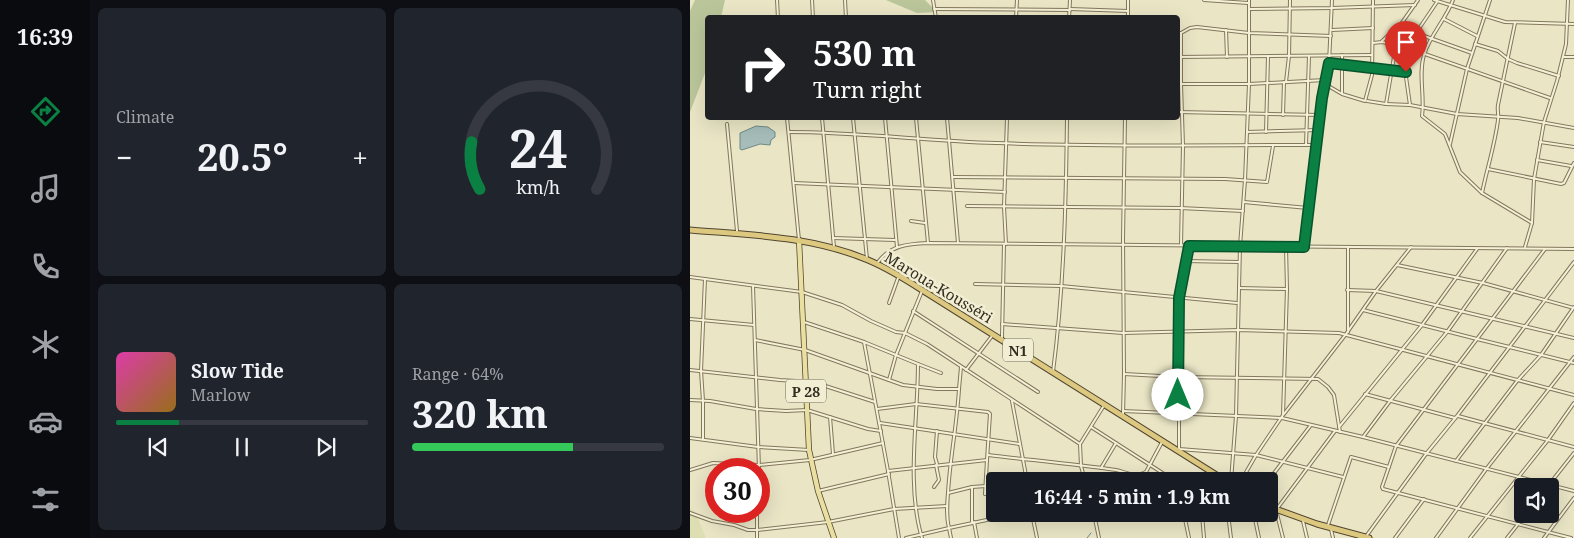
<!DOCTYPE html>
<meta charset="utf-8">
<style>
body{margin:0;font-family:"Noto Serif",serif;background:#20242c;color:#f1f3f6;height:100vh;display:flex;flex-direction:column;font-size:19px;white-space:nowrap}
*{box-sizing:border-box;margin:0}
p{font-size:16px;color:#9ea1a6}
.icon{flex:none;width:28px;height:28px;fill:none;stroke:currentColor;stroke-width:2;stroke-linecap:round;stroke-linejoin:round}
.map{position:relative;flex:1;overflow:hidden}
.panel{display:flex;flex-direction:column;gap:8px;padding:8px;background:#0d0f14;width:600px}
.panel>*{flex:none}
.guide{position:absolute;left:15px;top:15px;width:475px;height:105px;border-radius:5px;box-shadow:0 5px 20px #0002;background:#202124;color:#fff;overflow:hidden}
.controls{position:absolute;left:824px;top:478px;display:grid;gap:10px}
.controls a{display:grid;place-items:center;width:45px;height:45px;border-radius:5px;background:#171b24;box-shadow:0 5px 20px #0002;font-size:25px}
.speed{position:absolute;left:15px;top:458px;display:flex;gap:10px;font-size:25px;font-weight:700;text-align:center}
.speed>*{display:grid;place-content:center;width:65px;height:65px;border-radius:50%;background:#171b24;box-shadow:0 5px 20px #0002;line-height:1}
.speed .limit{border:8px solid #d22;background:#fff;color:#111}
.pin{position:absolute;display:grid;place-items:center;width:42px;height:42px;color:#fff;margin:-51px -21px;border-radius:50% 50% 50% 0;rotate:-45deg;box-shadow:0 0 5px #0007}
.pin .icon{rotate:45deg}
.me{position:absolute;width:55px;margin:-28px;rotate:0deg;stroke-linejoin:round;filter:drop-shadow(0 0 4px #0008)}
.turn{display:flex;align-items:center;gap:18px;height:105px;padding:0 25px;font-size:22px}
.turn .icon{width:65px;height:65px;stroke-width:2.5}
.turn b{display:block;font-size:35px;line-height:42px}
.big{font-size:38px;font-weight:700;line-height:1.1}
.panel .widget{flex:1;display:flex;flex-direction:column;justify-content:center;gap:8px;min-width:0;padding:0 18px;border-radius:8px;background:#20242c}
.panel .dial{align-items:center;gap:0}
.dial svg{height:130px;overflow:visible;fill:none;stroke:#363941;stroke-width:7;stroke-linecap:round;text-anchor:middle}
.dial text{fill:#f1f3f6;stroke:none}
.song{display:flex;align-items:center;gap:15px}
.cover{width:60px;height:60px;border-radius:8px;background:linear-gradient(135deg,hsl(320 70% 55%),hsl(40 70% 35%))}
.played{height:5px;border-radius:2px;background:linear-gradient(90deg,#0b8043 25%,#363941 25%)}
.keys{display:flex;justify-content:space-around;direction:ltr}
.heat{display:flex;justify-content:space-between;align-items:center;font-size:28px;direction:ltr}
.charge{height:8px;border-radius:4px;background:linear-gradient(90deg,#34c759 64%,#363941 0)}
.panel .tiles{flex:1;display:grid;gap:8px;grid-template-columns:repeat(2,1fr)}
.trip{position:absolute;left:296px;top:472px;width:292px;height:50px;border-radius:5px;background:#171b24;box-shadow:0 5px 20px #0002;font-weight:700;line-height:50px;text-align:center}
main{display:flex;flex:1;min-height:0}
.dock{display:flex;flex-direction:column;width:90px;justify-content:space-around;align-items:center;background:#090b0e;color:#9ea1a6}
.dock .icon{width:35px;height:35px}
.dock .on{color:#0b8043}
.dock b{font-size:22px;color:#f1f3f6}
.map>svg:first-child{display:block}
.farmland{fill:#dedeb3}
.green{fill:#bac69a}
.water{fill:#a6bdba;stroke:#6e8a88}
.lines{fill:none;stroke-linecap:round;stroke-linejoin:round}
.stream{stroke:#6e8a88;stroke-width:1}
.minor-casing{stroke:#83775d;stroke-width:4}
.primary-casing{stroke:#514531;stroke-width:6}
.trunk-casing{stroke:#514531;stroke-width:7}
.minor{stroke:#f5f1d7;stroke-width:2}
.primary{stroke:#e9dfa0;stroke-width:4.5}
.trunk{stroke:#ddc87f;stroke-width:5}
.route-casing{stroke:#07532c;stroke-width:12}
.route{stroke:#0b8043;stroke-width:9}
.labels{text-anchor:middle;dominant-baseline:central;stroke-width:5;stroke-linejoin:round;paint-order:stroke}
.shield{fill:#f2eed4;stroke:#6d6755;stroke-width:1}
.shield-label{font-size:14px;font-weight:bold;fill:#342d1f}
.street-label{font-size:15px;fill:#342d1f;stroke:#f2eed4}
</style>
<main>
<nav class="dock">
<b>16:39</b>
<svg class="icon on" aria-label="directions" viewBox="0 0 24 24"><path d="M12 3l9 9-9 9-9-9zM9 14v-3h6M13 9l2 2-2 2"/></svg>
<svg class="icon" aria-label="music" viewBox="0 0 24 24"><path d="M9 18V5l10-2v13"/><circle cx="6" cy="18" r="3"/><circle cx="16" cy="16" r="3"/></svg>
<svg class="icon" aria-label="phone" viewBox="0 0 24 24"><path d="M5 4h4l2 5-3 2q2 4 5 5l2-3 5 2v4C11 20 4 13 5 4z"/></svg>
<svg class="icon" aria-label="climate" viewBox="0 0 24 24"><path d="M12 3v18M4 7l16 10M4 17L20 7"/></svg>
<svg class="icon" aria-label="car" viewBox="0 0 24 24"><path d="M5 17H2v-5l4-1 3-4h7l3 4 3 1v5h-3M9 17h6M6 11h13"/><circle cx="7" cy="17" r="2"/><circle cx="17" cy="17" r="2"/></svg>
<svg class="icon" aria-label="filters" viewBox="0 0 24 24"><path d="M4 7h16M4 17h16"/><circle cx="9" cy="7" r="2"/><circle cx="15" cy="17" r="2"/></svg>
</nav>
<section class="panel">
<div class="tiles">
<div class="widget"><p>Climate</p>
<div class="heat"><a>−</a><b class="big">20.5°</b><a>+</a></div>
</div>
<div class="widget dial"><svg viewBox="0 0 100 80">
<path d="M14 69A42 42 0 1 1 86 69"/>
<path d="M14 69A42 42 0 0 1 9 40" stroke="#0b8043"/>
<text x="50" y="56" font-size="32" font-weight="700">24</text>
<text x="50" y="72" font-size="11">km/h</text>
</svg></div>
<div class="widget">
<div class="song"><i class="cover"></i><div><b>Slow Tide</b><p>Marlow</p></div></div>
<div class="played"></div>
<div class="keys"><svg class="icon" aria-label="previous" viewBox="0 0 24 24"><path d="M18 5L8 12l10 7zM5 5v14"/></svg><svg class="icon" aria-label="pause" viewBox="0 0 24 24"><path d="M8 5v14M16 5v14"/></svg><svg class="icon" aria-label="next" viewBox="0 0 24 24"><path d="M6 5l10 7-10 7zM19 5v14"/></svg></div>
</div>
<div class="widget"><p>Range · 64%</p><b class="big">320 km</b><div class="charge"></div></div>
</div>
</section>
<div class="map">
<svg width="884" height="538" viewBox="0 0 884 538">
<rect width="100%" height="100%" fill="#e9e5c5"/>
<polygon class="farmland" points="0,509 4,510 16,538 0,538"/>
<g class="green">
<polygon points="5,0 35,0 31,17 18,18 17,68 0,112 0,11"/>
<polygon points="196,0 235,0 247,12 227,13"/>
</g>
<polygon class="water" points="66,126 78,127 85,132 85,137 81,140 80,145 70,144 52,150 50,149 50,133"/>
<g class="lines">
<polyline class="stream" points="397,538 401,533"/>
<defs>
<g id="minor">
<polyline points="87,0 88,18"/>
<polyline points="122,0 123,18"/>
<polyline points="155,0 156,18"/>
<polyline points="243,0 246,18"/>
<polyline points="514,0 558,3"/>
<polyline points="744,0 815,22 884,24"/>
<path d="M763 0C756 19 740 35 734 55 728 74 735 96 732 116L755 134 770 172 792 193C797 169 805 144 808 120 809 115 807 110 808 105L825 23"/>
<polyline points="244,9 380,10"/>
<polyline points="380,9 438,11"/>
<polyline points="560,9 642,8 725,5"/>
<polyline points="326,18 327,0"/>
<polyline points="379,18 380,0"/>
<polyline points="438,18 438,0"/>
<polyline points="754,19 787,36"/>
<polyline points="709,27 782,53"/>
<polyline points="536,30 537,57"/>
<polyline points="642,30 683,28"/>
<polyline points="488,33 491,33 491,84 488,84"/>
<polyline points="491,33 500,28 507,27 559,33 641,36"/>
<polyline points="726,33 747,2"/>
<polyline points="692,41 711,24 728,0"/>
<polyline points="683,43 692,42 715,47 860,98"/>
<polyline points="785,44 808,51 818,59 827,63 869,76"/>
<polyline points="715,48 715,70 720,105"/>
<polyline points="488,57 682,55"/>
<polyline points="874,57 884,57"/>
<polyline points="639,63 715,72"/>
<polyline points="596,82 599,56 600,0"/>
<polyline points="635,84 652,94 675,101 682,75 683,0"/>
<polyline points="652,93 652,55"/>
<polyline points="677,101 696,104 706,45"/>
<polyline points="696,104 720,105 767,114 828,118 884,128"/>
<polyline points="488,112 630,115"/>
<polyline points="593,115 594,82"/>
<polyline points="97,118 109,240"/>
<polyline points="132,118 144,247"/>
<polyline points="163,118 177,259"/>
<polyline points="195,118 207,247"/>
<polyline points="226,118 238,243"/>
<polyline points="257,118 268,243"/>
<polyline points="37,124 47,231"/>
<path d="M99 132C168 132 237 141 306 143 413 147 520 145 627 145"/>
<polyline points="557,132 629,130"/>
<polyline points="576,132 578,57"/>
<polyline points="850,142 884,147"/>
<polyline points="760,144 777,69 800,0"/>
<polyline points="616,145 619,56"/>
<polyline points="847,160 881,166"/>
<polyline points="798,169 871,184 874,183 884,163"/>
<polyline points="263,177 535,179 577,182 583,146"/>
<polyline points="104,183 315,192"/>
<polyline points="792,193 842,223"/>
<polyline points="554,202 618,208"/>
<polyline points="277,206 490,208 553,211"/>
<polyline points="221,221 235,223"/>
<polyline points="143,238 205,240"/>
<polyline points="316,244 314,207 317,118"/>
<polyline points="491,245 493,146 491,84 559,84 635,80"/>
<polyline points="614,247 632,98 639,63 642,0"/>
<polyline points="835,247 842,223 844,179 854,122 867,81 876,44 878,0"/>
<polyline points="495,261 549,262"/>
<path d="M188 262C201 245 218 244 238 243L884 249"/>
<polyline points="707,265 793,283 884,308"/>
<polyline points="0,277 112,292 152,305 181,321 206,332 215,333 237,344 390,444"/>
<polyline points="285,284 371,286 547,303"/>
<polyline points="63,286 69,469"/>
<polyline points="549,288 597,289"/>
<polyline points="657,290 686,291 884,338"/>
<polyline points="199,303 208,278"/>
<polyline points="673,310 787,339 855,249"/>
<polyline points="223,311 348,392"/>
<polyline points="0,319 64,325"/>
<path d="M114 322 174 342 228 364C228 419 216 485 232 538"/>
<polyline points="312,324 433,333 549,330 649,333 884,395"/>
<polyline points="658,332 658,247"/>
<polyline points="312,337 314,245"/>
<path d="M65 340 115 350 213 385 247 389H269C267 424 260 458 258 493 257 505 256 516 259 528L216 538"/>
<polyline points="174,342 198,471 209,538"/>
<polyline points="228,364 251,373"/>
<polyline points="0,370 90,380 123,382 185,402"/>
<polyline points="276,370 302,336"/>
<path d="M363 372C374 288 376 202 377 118"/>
<polyline points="434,374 488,377 628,379 638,387 644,395 650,432"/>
<polyline points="199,380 206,355 232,291"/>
<polyline points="269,389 271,367"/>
<polyline points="675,394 765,418"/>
<polyline points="0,400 20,401 66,409 96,411 117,410 178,429 191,431"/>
<polyline points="322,401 337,481"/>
<polyline points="187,409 226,404 298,412 300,414 297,460 198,471"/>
<polyline points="433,411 592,418 673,437 884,491"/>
<polyline points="594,414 656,334 686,291 721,247"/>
<polyline points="433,415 434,374 433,239 435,118"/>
<polyline points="768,416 884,447"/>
<polyline points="140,417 143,454"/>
<polyline points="190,423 329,444"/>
<polyline points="401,427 485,481"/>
<polyline points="649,427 732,325 787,249"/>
<polyline points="247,431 245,457 247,464"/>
<polyline points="673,437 700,401 757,332 817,248"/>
<polyline points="0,438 68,447 119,450"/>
<polyline points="13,439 13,401 11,371 15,279"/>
<polyline points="489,449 566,455 653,477"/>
<polyline points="489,450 489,298 499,246"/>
<path d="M298 455C340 460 383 464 426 470 436 472 445 478 456 472L472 442"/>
<polyline points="297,460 295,494 305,495"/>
<polyline points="766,461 827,381 851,355 884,307"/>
<polyline points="411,468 426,443"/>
<polyline points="0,470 23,463 69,465 120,460 193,443"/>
<polyline points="395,481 391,466 390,444 413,407"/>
<polyline points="412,481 431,475 439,475"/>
<polyline points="521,481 524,476"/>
<polyline points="541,481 546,416 550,246 555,180 559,84 559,0"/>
<polyline points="551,481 566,455 593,415 597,289 596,247"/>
<polyline points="578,481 621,425"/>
<polyline points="858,486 884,453"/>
<polyline points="244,487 249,480 246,465"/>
<polyline points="282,487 296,486"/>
<polyline points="128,491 199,474"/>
<polyline points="258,493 282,487 282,522"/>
<polyline points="0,513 22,521 44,525 58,530 67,530 138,522 204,509 257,506"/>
<polyline points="342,514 347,538"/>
<polyline points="404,514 409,538"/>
<polyline points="494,514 499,538"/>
<polyline points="512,514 514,538"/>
<polyline points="538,514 541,538"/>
<polyline points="564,514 569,538"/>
<polyline points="613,521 617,538"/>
<polyline points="284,522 287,538"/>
<polyline points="638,525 661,457 699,467"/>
<polyline points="641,529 643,538"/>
<polyline points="677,535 736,454 767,416 884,262"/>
<polyline points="67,538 67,511"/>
<polyline points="261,538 259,528 325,514"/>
<polyline points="593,538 586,510 645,431"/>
<polyline points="705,538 734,499"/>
<polyline points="746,538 797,468 884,357"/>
<polyline points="780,538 858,440 884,403"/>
<polyline points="817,538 836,514"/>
<polyline points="854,538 884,498"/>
<polyline points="881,538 693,489 692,487 706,446 787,339 884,363"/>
</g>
<polyline id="primary" points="109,240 119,450 128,491 144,538"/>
<g id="trunk">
<path d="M0 230C60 235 121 236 178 260 197 268 215 279 232 290L536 481"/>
<polyline points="580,507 627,524 679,538"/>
</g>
</defs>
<use href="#minor" class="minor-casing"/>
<use href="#primary" class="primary-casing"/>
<use href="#trunk" class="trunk-casing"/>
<use href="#minor" class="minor"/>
<use href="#primary" class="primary"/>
<use href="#trunk" class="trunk"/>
</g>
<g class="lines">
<defs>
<polyline id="route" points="488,395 489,298 499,246 614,247 632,98 639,63 716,72"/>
</defs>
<use href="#route" class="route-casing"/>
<use href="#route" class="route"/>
</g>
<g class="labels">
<g class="shield">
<rect x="313" y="338.5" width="30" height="23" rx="4"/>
<rect x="96" y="379.5" width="40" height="23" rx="4"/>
</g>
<g class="shield-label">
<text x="328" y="350">N1</text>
<text x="116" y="391">P 28</text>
</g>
<g class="street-label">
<text transform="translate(249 287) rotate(31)">Maroua-Kousséri</text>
</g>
</g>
</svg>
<div class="controls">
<a><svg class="icon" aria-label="sound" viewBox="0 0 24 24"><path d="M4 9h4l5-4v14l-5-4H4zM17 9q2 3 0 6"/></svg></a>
</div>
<div class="speed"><div class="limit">30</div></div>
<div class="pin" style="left:716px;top:72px;background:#d93025"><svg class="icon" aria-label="arrive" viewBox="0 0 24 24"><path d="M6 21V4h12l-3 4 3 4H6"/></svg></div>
<svg class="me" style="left:488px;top:395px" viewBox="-20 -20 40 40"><circle r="19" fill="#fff"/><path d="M0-13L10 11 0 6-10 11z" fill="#0b8043"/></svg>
<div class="trip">16:44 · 5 min · 1.9 km</div>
<div class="guide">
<div class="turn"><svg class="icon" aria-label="right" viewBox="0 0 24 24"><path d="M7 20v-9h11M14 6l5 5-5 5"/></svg><div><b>530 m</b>Turn right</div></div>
</div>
</div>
</main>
